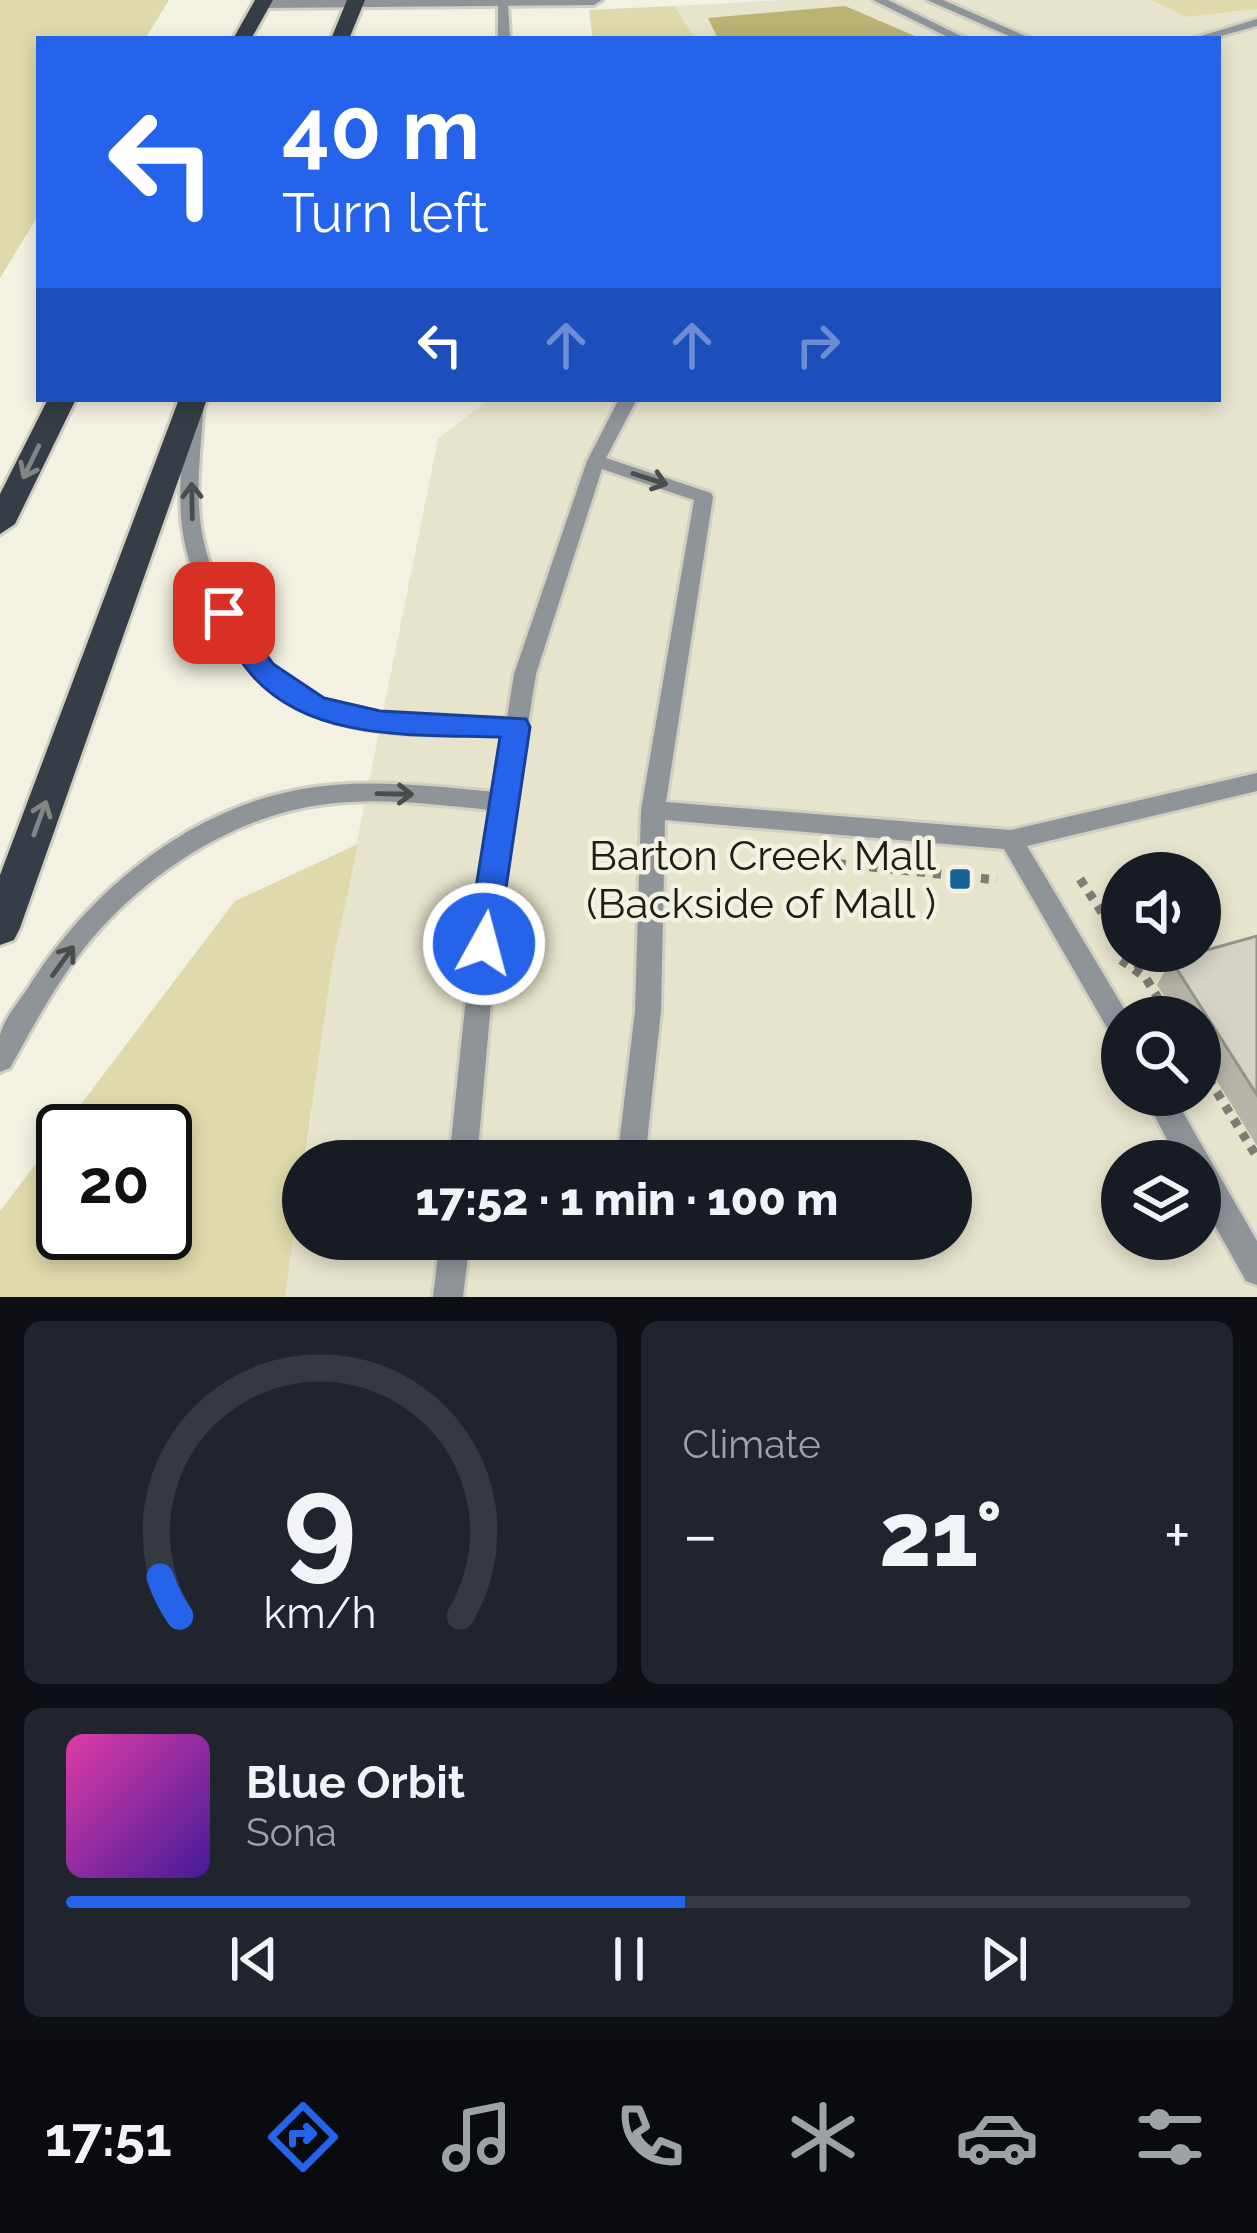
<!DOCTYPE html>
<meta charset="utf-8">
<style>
body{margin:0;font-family:Raleway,sans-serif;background:#20242c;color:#f1f3f6;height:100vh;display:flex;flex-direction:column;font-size:45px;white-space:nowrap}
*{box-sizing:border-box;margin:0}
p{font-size:39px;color:#9ea1a6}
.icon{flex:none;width:66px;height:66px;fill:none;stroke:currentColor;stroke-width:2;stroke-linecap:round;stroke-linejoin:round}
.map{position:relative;height:1297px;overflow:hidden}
.side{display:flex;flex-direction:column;gap:24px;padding:24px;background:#0d0f14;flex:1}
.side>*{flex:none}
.banner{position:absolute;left:36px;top:36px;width:1185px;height:366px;border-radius:0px;box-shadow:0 6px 18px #0003;background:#2563eb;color:#fff;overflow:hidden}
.fabs{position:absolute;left:1101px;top:852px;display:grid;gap:24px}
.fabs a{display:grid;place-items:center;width:120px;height:120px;border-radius:50%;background:#171b24;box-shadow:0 6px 18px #0003;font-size:60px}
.speed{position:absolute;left:36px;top:1104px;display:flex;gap:24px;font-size:60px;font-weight:700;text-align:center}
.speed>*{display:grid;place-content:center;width:156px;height:156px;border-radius:50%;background:#171b24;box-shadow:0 6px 18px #0003;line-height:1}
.speed .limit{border:6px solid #111;border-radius:18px;background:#fff;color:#111}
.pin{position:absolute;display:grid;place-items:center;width:102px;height:102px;color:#fff;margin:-51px;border-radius:24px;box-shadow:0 6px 18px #0006}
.me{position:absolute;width:132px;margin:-66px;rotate:7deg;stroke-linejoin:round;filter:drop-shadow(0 0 9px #0008)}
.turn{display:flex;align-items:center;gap:42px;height:252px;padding:0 48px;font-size:54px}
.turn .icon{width:156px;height:156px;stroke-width:2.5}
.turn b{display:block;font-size:84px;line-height:102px}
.lanes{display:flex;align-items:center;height:114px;padding:0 48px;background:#0003;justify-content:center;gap:60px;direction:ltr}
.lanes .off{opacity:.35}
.big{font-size:90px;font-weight:800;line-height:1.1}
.side .tile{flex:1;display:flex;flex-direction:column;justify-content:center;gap:18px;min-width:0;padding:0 42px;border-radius:18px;background:#20242c}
.side .dial{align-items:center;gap:0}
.dial svg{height:312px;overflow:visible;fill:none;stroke:#363941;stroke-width:7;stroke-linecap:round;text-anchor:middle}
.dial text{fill:#f1f3f6;stroke:none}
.song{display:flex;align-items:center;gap:36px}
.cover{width:144px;height:144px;border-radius:18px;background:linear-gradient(135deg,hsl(320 70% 55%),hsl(260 70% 35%))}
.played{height:12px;border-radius:6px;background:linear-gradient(90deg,#2563eb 55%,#363941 55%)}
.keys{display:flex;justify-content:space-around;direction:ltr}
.heat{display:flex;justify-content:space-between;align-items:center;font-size:66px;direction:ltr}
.side .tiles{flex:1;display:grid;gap:24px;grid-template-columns:1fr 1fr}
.tile:last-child{grid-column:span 2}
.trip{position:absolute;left:282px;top:1140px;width:690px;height:120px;border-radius:60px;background:#171b24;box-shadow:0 6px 18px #0003;font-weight:800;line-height:120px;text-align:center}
.menu{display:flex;height:192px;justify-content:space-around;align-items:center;background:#090b0e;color:#9ea1a6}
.menu .icon{width:84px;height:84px}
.menu .on{color:#2563eb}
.menu b{font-size:54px;color:#f1f3f6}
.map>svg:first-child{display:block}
.built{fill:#e7e4ce;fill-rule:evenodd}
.green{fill:#dfdaab;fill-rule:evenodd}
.water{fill:#bab374}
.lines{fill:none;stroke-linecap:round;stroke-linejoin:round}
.service-casing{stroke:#d0cfc2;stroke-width:6}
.tertiary-casing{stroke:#d0cfc2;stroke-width:6}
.trunk-casing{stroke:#d0cfc2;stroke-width:6}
.path{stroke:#7e7d74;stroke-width:9;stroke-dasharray:8 8;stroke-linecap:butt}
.service{fill:#8f9499;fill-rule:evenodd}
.tertiary{fill:#8f9499;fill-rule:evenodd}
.trunk{fill:#353e46;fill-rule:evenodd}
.wall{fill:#b7b5a9}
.building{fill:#d5d3c5;stroke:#95948a;stroke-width:3}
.oneway{stroke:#818684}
.oneway2{stroke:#4b4d4c}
.route{fill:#2563eb;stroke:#184099;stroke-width:3}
.poi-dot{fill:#196296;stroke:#f2f1e2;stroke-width:4.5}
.labels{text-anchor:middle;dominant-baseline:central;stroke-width:9;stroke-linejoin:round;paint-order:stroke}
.poi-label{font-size:42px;fill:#1e1d18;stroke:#f2f1e2;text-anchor:end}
</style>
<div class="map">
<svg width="1257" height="1297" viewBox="0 0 1257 1297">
<rect width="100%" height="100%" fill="#f2f1e2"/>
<path class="built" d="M782 0H1151L1187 17 1257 9V1297H285L303 1172V1239H951V1161H305L332 966 438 439 489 399H1218V39H696L674 6ZM1122 873H1200V951H1122ZM1122 1017H1200V1095H1122ZM1122 1161H1200V1239H1122Z"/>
<g class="green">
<polygon points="0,0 169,0 145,39 39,39 39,214 0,278"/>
<polygon points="1151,0 1257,0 1257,9 1186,17"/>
<polygon points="674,6 696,39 593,39 589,10"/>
<path d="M358 844 332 966 285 1297H0V1211L235 901ZM165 1131V1233H63V1131Z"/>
</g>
<polygon class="water" points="845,6 922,39 718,39 708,18"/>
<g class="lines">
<defs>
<g id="service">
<polygon points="498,0 508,2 510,39 498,39"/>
<polygon points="873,0 888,0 967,39 952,39"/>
<polygon points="927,0 943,0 1032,39 1016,39"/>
<polygon points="1257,19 1257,26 1210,39 1191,39"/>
<path d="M186 399H204C202 441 195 485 201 527 212 599 270 687 342 707 395 723 452 718 507 718L514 674 587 461 619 399H637L606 458 711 493 713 497 666 802 1011 830 1257 773V791L1027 846 1129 1017H1122V1041L1113 1038 1004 849 665 820 661 1011 645 1161H617L635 1011 641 810 694 500 602 469 536 674 500 901 477 1161H449L476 901 491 810C437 805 381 797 327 804 232 815 140 877 82 951 54 987 32 1028 10 1068L0 1072C0 1061 0 1046 0 1035 4 1019 19 1001 28 988 88 892 188 809 302 789 366 778 430 786 494 792L504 735C446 734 387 739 331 721 254 696 192 606 182 527 177 485 184 441 186 399Z"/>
<polygon points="1144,1095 1173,1095 1257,1241 1257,1285 1246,1281 1200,1199 1200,1161 1178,1161"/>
<polygon points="440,1239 470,1239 463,1297 433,1297"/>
</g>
<polygon id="tertiary" points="257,0 602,0 594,5 263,8 257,6"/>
<g id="trunk">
<polygon points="255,0 273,0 251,39 233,39"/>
<polygon points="347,0 365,0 349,39 331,39"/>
<polygon points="48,399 76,399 15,524 0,534 0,494"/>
<polygon points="179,399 207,399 20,928 14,940 0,945 0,875"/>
</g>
</defs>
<use href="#service" class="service-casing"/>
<use href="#tertiary" class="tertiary-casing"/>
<use href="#trunk" class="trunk-casing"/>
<g class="path">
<polyline points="774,857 997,880"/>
<polyline points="1080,879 1122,943"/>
<polyline points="1128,951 1141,970"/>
<polyline points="1121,960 1145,977 1170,1017"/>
<polyline points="1200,1065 1257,1157"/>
</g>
<use href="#service" class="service"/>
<use href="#tertiary" class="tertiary"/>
<use href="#trunk" class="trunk"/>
</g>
<polygon class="wall" points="1257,936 1257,1146 1200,1054 1200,1017 1177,1017 1157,985 1171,960"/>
<polygon class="building" points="1257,936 1257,1095 1171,960"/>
<defs><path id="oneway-shaft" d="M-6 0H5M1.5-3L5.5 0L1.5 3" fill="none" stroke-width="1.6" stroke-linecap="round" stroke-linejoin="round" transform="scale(3)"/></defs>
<g class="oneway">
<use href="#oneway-shaft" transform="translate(31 462) rotate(116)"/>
<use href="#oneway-shaft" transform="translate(40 818) rotate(-70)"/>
</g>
<g class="oneway2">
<use href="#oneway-shaft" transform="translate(650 479) rotate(18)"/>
<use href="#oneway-shaft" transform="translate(192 501) rotate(-91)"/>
<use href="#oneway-shaft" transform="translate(395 794) rotate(1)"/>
<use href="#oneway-shaft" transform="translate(63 961) rotate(-54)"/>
</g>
<path class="route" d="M224 604 233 606 273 664 324 698 380 711 526 719 530 727 496 955 484 959 472 955 467 944 500 737C419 734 311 743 252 675 236 657 223 633 210 613Z"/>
<rect class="poi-dot" x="948" y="867" width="24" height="24" rx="6"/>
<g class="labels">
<g class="poi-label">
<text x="936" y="855">Barton Creek Mall<tspan x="936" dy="48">(Backside of Mall )</tspan></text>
</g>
</g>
</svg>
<div class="fabs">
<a><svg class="icon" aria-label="sound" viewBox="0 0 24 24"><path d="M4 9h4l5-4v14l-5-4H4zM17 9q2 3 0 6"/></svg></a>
<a><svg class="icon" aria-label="search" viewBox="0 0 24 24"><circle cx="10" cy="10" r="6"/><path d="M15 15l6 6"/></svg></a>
<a><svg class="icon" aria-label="layers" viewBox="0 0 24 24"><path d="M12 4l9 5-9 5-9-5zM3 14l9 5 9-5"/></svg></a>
</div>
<div class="speed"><div class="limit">20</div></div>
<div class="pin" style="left:224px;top:613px;background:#d93025"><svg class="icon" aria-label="arrive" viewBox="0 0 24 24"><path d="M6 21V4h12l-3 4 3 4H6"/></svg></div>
<svg class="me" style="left:484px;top:944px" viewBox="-20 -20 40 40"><circle r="17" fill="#2563eb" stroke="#fff" stroke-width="3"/><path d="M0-11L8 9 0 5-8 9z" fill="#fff"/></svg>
<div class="trip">17:52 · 1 min · 100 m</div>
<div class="banner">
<div class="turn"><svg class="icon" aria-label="left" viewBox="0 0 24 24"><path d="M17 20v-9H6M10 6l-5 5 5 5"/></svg><div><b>40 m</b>Turn left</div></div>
<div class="lanes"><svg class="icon" aria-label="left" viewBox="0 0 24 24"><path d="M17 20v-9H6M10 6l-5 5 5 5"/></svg><svg class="icon off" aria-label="ahead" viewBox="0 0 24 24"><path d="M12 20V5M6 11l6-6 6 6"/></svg><svg class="icon off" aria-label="ahead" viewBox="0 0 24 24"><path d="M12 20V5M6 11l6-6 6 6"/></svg><svg class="icon off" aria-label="right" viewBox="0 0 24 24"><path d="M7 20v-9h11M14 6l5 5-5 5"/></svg></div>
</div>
</div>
<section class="side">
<div class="tiles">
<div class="tile dial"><svg viewBox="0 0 100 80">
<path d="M14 69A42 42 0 1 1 86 69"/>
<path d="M14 69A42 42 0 0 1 9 59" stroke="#2563eb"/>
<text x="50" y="56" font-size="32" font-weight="700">9</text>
<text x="50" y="72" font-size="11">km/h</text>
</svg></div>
<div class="tile"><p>Climate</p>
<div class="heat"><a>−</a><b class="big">21°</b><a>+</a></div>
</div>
<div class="tile">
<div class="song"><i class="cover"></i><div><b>Blue Orbit</b><p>Sona</p></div></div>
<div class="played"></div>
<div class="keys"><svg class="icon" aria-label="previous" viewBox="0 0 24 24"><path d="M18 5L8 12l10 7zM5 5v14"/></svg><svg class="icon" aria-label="pause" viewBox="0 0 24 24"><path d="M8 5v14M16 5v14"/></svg><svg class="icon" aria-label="next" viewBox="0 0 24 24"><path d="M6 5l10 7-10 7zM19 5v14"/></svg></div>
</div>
</div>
</section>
<nav class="menu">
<b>17:51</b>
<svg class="icon on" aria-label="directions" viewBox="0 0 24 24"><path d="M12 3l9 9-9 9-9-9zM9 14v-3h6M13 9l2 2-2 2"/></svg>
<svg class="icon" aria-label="music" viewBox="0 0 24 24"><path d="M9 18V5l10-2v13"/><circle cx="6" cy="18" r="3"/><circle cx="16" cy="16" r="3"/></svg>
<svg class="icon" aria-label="phone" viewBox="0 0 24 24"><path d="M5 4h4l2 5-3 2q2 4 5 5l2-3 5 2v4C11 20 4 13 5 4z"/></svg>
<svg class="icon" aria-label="climate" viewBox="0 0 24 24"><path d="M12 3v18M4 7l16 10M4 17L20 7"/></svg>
<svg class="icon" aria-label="car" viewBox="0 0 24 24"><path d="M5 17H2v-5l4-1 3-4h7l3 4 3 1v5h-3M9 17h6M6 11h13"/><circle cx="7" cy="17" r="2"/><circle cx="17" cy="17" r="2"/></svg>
<svg class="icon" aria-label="filters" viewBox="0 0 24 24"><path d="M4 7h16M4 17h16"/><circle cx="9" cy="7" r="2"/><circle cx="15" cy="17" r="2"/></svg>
</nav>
